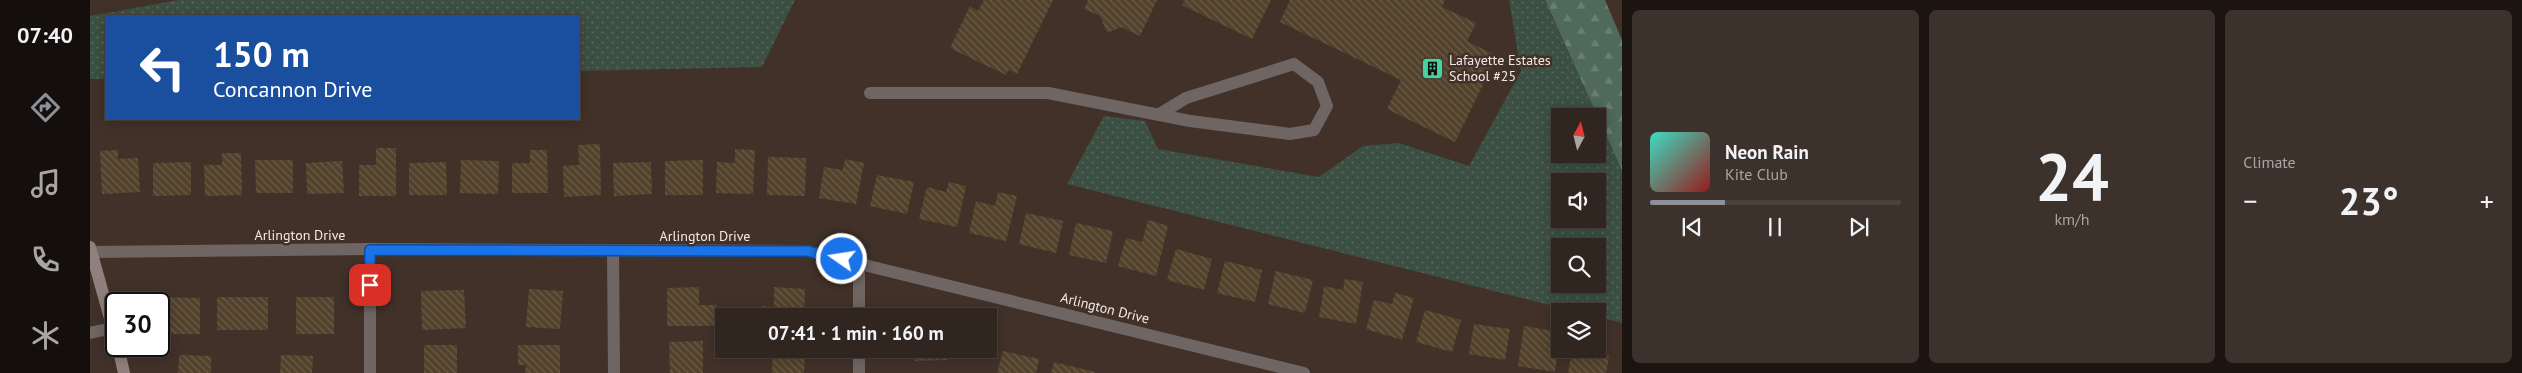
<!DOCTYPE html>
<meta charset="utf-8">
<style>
body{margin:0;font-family:"PT Sans",sans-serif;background:#3d312c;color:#f1f3f6;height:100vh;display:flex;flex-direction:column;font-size:19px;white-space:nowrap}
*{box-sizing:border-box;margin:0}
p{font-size:16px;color:#a8a5a4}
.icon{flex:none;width:28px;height:28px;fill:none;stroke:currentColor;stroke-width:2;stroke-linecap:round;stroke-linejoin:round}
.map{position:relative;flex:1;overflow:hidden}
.drawer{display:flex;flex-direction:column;gap:10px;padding:10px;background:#1b1411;width:900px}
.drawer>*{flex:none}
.top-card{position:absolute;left:15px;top:15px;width:475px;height:105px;border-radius:0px;box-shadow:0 2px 12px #0003,0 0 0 1px #4c423d;background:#1a4fa0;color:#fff;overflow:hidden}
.needle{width:32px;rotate:7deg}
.fabs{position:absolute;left:1461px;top:108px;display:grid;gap:10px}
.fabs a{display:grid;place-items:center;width:55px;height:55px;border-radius:0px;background:#31251f;box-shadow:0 2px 12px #0003,0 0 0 1px #4c423d;font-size:25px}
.speed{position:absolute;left:15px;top:292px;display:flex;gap:10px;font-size:25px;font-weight:700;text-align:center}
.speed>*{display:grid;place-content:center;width:65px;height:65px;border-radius:50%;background:#31251f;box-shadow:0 2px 12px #0003,0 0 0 1px #4c423d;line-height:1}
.speed .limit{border:2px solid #111;border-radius:8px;background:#fff;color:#111}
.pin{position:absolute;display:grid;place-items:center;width:42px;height:42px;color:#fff;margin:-21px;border-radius:10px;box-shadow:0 2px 8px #0006}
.me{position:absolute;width:55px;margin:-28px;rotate:283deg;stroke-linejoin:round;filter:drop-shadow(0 0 4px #0008)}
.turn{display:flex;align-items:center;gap:18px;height:105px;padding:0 25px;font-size:22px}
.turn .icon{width:65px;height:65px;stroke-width:2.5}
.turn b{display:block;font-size:35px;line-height:42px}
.big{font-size:38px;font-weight:600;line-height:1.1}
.drawer .tile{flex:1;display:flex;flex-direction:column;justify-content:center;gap:8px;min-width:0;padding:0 18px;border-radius:8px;background:#3d312c}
.drawer .dial{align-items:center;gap:0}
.dial b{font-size:65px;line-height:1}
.song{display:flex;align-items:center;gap:15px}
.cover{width:60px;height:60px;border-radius:8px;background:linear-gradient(135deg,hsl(170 70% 55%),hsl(0 70% 35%))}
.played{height:5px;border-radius:2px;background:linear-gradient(90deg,#8c9099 30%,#4c423d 30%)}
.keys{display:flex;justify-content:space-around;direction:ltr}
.heat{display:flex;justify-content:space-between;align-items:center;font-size:28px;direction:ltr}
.drawer .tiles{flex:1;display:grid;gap:10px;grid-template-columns:repeat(3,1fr)}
.trip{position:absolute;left:625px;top:308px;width:282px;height:50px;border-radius:0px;background:#31251f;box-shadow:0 2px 12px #0003,0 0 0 1px #4c423d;font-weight:600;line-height:50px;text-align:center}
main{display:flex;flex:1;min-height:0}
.menu{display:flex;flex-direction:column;width:90px;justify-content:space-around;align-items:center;background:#140f0c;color:#a8a5a4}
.menu .icon{width:35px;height:35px}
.menu .selected{color:#8c9099}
.menu b{font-size:22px;color:#f1f3f6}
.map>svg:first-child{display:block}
.forest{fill:url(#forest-firs)}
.park{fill:url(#park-dots);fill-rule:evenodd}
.building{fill:url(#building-back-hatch)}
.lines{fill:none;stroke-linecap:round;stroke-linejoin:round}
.lane{stroke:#6f6664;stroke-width:12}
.street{stroke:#6f6664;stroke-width:12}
.secondary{stroke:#8f807d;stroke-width:12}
.route-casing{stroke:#114b97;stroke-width:12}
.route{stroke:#1a73e8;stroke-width:9}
.labels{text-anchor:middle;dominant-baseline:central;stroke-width:5;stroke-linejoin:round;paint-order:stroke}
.poi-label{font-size:14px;fill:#f3e9e4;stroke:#413129;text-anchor:start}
.street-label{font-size:14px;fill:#f3e9e4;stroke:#413129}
</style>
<main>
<nav class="menu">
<b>07:40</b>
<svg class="icon selected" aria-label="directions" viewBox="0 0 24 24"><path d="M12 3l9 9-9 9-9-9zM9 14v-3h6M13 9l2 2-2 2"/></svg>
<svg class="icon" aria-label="music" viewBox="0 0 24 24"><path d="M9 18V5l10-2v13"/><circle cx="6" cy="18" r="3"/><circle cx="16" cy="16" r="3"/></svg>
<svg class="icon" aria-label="phone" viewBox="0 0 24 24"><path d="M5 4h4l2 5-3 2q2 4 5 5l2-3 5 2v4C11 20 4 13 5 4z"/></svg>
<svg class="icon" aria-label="climate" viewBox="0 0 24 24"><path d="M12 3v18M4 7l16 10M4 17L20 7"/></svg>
</nav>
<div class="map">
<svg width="1532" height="373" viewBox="0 0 1532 373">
<defs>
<pattern id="forest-firs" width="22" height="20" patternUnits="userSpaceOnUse" patternTransform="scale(1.25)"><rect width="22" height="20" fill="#4f6a59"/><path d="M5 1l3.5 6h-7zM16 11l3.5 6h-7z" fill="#697f71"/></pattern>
<pattern id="park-dots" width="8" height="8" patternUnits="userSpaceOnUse" patternTransform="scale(1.25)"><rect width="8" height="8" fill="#3b4f42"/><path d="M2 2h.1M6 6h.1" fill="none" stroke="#58685d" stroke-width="1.8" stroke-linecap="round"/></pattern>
<pattern id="building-back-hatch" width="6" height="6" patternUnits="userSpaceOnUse" patternTransform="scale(1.25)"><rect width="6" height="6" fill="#52422b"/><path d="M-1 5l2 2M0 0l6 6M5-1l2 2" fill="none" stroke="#6b5d4a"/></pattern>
</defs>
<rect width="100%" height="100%" fill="#413129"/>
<polygon class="forest" points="1455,0 1515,0 1532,40 1532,171"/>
<g class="park">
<polygon points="89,0 705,0 672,67 489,71 489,16 16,16 16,79 0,79 0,16"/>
<path d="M1419 0H1455L1507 116H1470V154H1508V117L1532 171V323L1508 317V311H1484L977 184 1014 116 1055 121 1068 149 1229 177 1273 146 1309 143 1379 166 1431 71ZM1470 181H1508V219H1470ZM1470 246H1508V284H1470Z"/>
</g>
<g class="building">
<polygon points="894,0 963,0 927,74 919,70 916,75 860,48 880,6 888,11"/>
<polygon points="998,0 1067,0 1050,36 1031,27 1017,33 1010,16 994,9"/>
<polygon points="1095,0 1181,0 1162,39 1092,5"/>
<polygon points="1200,0 1355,0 1352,7 1386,23 1377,41 1407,56 1365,142 1297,109 1311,80 1190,22"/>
<polygon points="510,144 511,195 474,197 473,166 489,165 488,145"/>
<polygon points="286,148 306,148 306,196 269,196 269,165 286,165"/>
<polygon points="645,149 665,150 663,194 626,193 627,162 645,163"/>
<polygon points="28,150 28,159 48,158 50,192 12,194 10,151"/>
<polygon points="440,150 457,150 458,193 422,193 422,163 440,163"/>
<polygon points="132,153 151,153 152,195 115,196 114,165 132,165"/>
<polygon points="678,157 716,158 715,196 677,195"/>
<polygon points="755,159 774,163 766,204 729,198 734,167 753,170"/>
<polygon points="165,160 203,160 203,193 166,193"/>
<polygon points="371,160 409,161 408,194 370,193"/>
<polygon points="613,160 613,195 575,195 575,161"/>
<polygon points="252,161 254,193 217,194 216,163"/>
<polygon points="101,162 101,195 63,196 63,163"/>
<polygon points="356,162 357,195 319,195 319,163"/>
<polygon points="561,162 562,194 524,196 523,163"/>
<polygon points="787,175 824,182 817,214 780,206"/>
<polygon points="859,182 876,186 867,227 829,219 837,187 856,192"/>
<polygon points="908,192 927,196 916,241 879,233 886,201 905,206"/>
<polygon points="936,213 973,221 966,253 929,244"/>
<polygon points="1058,220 1078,226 1066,276 1028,266 1036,238 1052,242"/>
<polygon points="986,223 1023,231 1016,263 979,255"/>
<polygon points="1086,249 1122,259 1114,290 1077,280"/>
<polygon points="1135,261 1172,270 1165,302 1127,293"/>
<polygon points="1186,271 1223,280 1215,313 1178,304"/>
<polygon points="1255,279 1273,282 1266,324 1229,317 1234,286 1253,290"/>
<polygon points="609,287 609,305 627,305 628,326 577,326 577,288"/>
<polygon points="684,287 715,289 714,316 671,316 671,306 684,307"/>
<polygon points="439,289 473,291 470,329 436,327"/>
<polygon points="374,290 376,328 332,330 331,291"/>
<polygon points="1305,293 1324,298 1312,340 1276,329 1284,300 1302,304"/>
<polygon points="71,297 110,298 110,334 70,334"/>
<rect x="127" y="297" width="51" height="33"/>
<rect x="206" y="297" width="38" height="37"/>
<polygon points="1335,310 1371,320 1362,352 1326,342"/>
<polygon points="1384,324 1420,329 1415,360 1379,354"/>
<polygon points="1434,326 1470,332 1465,372 1428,366"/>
<polygon points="613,341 613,373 580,373 579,342"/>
<rect x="334" y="345" width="33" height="28"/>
<polygon points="428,345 470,345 470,373 435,373 436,365 428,365"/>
<polygon points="683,349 715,349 714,373 682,373"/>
<polygon points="825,349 857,349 858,360 825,361"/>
<polygon points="1482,350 1519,356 1516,373 1478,373"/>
<polygon points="913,351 949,359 946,373 907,373"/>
<polygon points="89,355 121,356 121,373 88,373"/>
<polygon points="191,355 223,356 222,373 190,373"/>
<polygon points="964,362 1005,372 1005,373 961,373"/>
</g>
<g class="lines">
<polyline class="lane" points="780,93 958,93 1100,121 1200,134 1224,130 1237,106 1228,82 1204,64 1096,98 1068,115"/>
<g class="street">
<polyline points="523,251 524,373"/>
<polyline points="1,252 280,249 717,251 1214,373"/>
<polyline points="769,316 769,263"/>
<polyline points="0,333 23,328"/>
<polyline points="280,373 280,249"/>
<polyline points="769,373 769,349"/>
</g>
<g class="secondary">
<polyline points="0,247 26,340"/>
<polyline points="28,346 34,373"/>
</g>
</g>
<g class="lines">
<defs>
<polyline id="route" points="280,285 280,250 717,251 752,259"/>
</defs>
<use href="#route" class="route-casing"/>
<use href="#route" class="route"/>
</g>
<defs>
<symbol id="building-square" viewBox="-11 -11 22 22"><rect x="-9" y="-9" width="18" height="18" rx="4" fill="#46d49e" stroke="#413129"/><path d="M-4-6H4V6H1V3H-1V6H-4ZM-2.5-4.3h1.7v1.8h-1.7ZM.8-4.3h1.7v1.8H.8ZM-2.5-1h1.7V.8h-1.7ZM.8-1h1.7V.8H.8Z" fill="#111"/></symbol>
</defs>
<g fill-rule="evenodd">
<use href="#building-square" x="1330" y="56" width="25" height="25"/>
</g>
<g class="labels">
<g class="poi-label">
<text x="1359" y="60">Lafayette Estates<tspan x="1359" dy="16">School #25</tspan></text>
</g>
<g class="street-label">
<text x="210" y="235">Arlington Drive</text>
<text x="615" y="236">Arlington Drive</text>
<text transform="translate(1015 308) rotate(14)">Arlington Drive</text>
</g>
</g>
</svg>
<div class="fabs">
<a><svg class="needle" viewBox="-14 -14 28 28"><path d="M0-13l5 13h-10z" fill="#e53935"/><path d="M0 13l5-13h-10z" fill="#a8a5a4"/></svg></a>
<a><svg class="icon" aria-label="sound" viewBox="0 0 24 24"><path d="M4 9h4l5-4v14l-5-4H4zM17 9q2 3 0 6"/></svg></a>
<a><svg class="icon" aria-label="search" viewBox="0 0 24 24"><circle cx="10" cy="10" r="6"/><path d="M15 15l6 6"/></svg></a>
<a><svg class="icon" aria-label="layers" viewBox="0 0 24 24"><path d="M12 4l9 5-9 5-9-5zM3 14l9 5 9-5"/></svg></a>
</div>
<div class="speed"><div class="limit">30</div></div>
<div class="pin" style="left:280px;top:285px;background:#d93025"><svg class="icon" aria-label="arrive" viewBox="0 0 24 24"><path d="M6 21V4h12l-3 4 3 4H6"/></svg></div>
<svg class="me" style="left:752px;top:259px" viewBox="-20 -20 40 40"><circle r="17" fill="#1a73e8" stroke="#fff" stroke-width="3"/><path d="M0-11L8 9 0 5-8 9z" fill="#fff"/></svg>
<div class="trip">07:41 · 1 min · 160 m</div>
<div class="top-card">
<div class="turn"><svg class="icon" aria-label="left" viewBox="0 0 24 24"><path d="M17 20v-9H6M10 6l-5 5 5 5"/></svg><div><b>150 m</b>Concannon Drive</div></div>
</div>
</div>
<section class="drawer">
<div class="tiles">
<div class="tile">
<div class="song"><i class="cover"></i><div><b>Neon Rain</b><p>Kite Club</p></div></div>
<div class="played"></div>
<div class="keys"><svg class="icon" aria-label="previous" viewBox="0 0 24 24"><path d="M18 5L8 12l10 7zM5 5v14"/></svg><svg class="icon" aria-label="pause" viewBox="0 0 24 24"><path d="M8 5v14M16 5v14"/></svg><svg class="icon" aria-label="next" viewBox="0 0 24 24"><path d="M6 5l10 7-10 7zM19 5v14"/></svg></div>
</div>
<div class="tile dial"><b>24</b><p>km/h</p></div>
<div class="tile"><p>Climate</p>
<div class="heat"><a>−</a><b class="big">23°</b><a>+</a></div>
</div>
</div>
</section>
</main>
